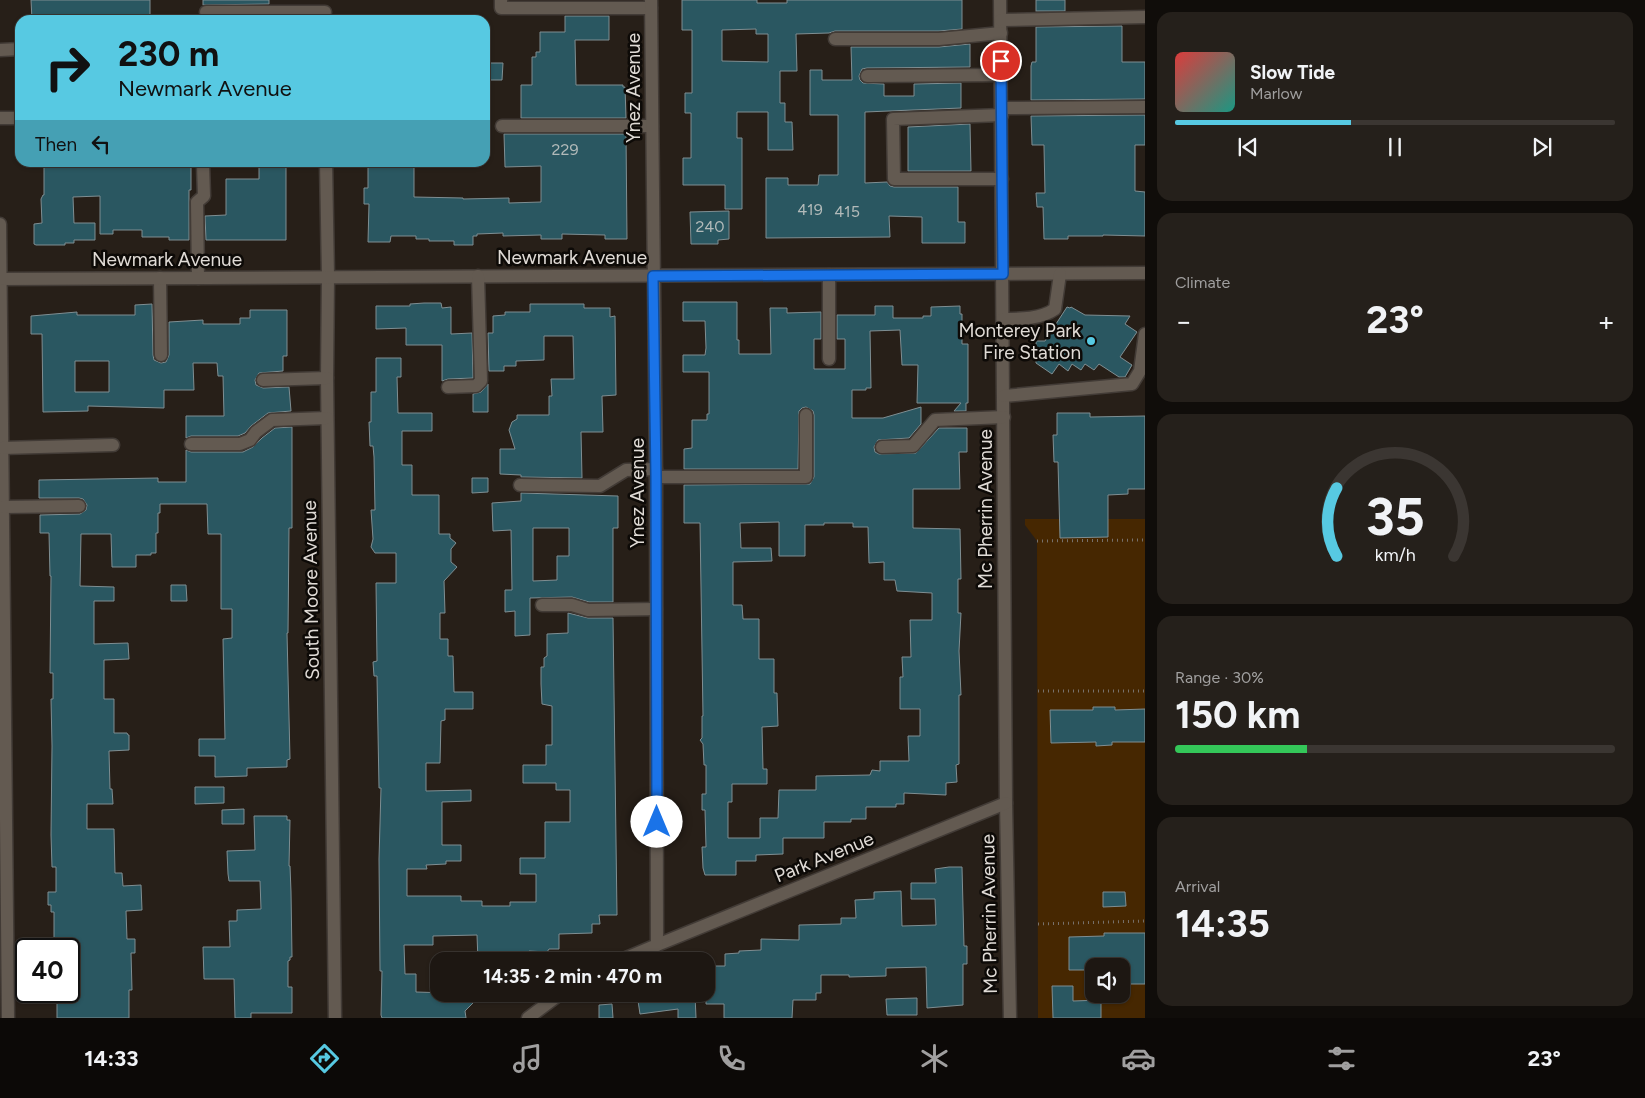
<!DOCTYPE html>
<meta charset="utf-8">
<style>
body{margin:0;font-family:Figtree,sans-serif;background:#25201b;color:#f1f3f6;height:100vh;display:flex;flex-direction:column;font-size:19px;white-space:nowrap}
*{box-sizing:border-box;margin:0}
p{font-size:16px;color:#a09f9f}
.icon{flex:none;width:28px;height:28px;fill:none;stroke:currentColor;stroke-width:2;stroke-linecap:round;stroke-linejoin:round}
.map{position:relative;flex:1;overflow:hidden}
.side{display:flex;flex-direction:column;gap:12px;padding:12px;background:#100d0a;width:500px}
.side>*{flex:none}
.hud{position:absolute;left:15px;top:15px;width:475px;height:152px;border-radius:15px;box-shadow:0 1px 4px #0004,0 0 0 1px #3b3632;background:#57c9e2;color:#111;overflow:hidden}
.fabs{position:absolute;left:1085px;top:958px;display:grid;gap:10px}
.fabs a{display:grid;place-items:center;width:45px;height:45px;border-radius:10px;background:#1d1712;box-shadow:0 1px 4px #0004,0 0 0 1px #3b3632;font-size:25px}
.speed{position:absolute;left:15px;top:938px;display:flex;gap:10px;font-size:25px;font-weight:700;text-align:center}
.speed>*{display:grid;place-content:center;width:65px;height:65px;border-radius:50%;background:#1d1712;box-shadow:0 1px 4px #0004,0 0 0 1px #3b3632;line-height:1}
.speed .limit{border:2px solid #111;border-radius:8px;background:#fff;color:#111}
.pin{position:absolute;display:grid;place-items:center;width:42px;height:42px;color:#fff;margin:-21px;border:2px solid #fff;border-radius:50%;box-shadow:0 1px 5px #0007}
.me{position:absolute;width:55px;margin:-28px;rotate:0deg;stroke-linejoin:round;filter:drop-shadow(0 0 4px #0008)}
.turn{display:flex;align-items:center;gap:18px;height:105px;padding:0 20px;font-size:22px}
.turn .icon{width:65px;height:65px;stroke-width:2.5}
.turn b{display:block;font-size:35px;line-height:42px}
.then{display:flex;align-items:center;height:48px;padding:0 20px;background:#0003;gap:10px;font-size:19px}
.big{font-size:38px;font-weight:700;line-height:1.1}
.side .widget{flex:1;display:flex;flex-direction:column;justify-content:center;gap:8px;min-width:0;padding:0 18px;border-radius:15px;background:#25201b}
.side .dial{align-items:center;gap:0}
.dial svg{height:130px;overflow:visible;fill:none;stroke:#3b3632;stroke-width:7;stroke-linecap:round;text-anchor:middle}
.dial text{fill:#f1f3f6;stroke:none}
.song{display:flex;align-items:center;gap:15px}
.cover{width:60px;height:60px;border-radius:8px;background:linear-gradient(135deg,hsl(0 70% 55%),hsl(170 70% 35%))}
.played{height:5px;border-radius:2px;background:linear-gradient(90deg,#57c9e2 40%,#3b3632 40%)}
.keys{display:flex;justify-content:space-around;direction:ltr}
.heat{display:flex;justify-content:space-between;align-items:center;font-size:28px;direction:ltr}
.charge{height:8px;border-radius:4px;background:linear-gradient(90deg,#34c759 30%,#3b3632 0)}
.trip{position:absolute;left:430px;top:952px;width:285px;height:50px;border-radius:15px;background:#1d1712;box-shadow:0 1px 4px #0004,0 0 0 1px #3b3632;font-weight:700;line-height:50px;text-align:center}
.menu{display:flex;height:80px;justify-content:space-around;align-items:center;background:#0c0907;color:#a09f9f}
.menu .icon{width:35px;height:35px}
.menu .selected{color:#57c9e2}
.menu b{font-size:22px;color:#f1f3f6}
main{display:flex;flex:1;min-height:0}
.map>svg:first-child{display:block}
.green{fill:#462701;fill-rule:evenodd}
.building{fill:#2a5761;stroke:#7f8e92;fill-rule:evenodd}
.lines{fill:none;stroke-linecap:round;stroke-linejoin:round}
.minor-casing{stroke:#423b36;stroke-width:15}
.path{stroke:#78716b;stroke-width:3;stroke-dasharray:1 4;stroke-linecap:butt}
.minor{stroke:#635a51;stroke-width:12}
.route-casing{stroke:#114b97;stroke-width:12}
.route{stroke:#1a73e8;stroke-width:9}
.poi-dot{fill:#57c9e2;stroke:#0d0a07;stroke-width:2}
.labels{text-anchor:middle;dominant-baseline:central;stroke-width:5;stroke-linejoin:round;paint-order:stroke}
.number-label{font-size:16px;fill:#b2bab9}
.street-label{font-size:19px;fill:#e0dbd6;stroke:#0d0a07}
.poi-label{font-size:19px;fill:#e0dbd6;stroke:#0d0a07;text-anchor:end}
</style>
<main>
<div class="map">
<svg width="1145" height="1018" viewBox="0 0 1145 1018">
<rect width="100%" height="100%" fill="#271f18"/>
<path class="green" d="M1025 519H1145V1018H1038L1037 541 1025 525ZM1094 966H1121V994H1094Z"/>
<g class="building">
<polygon points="31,0 150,0 150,20 32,20"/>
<polygon points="203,0 269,0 269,4 203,5"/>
<path d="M682 0H757V3H787V0H962V29L939 31H835L829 33 796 34 797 71H780V103H785V122H792L793 150H768V112H737V138H742V209H725V185H683V158H691V113H685V93H692V30H682ZM756 29V34H768V62L722 61V30Z"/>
<rect x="1036" y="0" width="29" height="11"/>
<polygon points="565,16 609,16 609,40 575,40 576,85 623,85 623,87 625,87 626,118 521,118 521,85 532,85 532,57 536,57 536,52 540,52 540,32 565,32"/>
<polygon points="1122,26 1122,62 1145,62 1145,99 1031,100 1031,66 1032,62 1036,62 1036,27"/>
<polygon points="970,44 970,67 867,68 862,69 859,76 860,80 863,83 884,84 884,96 914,96 914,84 961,83 961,108 865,112 865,183 887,182 890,186 894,187 958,187 958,222 965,222 965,243 922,243 922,217 889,216 890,237 766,238 766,178 788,178 788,185 818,185 819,175 838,175 838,115 810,115 810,70 822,70 822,80 852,80 851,47 939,47"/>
<polygon points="486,63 503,63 502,80 486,80"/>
<polygon points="1145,115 1145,145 1135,145 1135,191 1145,192 1145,236 1103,235 1103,236 1068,236 1068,239 1044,239 1043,207 1037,207 1036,193 1045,193 1044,147 1044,145 1032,145 1031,116"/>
<polygon points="970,124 971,171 908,171 908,127"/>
<polygon points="504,134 626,134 627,239 605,239 605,235 562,234 562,239 541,239 541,235 503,236 503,233 477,234 477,236 473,236 473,245 454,245 454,241 429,241 429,239 416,239 416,236 391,236 390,242 368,242 369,204 364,204 364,188 368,188 368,162 414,162 414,197 463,198 463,199 509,198 509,203 541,202 541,166 505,167"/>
<polygon points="44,162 129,162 129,166 191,167 191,190 189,190 189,240 169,240 169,237 142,237 142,230 113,230 113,234 100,234 100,196 73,197 74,223 95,223 95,240 74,240 74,243 65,243 65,245 36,245 34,244 34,224 42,223 41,199 43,195 44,195"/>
<polygon points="259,162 286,162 286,240 206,240 205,216 226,215 226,179 259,179"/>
<polygon points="729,211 729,239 718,240 718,244 691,244 690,212"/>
<path d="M683 302H737V340H739V354H771L770 308H787V313L821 312V339H814V369H845V339H837V315H875V306H893V318H923V316H931V307L960 306V314H962V344H968V403H966V411H954L961 403H917L918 365H902L900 330 870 331 871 388H866V390H852V418H883L921 407V424L909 438 878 440 874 447 875 452 879 454 916 453 939 428H967V452H959L960 489H913V528L960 529 961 579H958V613H961L959 651 961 695H959V764L956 765 957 782 946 783V795L904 793V804H896V807H866V819H851V822H824V838H783V854L756 855V861H736V875H705L703 868 702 847H706L705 810H702V794H706V765H704L703 744 700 740 702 738V716H703L700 523H684V485L810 484 814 477V415L813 411 806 407 802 408 799 411 798 469H684V449L692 448V420H707V414H709V372H683V355H705L706 348 705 321H683ZM779 522V556H805V525H824V523H853V527H868L869 563 884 562V580H895L897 591 932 593V620H910L911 657H902L903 677H900V709H920V736H908L909 761H880V771L872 770 870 775 816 776V790H779L778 818H760V838H728V802H732V784H767V769H763L762 727 778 726 777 693H774V659H759V619H743L742 605H733V562L772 561 771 548H741L740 523Z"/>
<polygon points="424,303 441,303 442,308 451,307 451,334 472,333 473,378 448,379 442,381 442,345 406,345 406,328 376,329 376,306 410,306 410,304"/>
<path d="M152 304 153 355 154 360 161 363 166 362 169 355V322L203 320V324H240V318H250V310H287V356H283V371L259 373 255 380 256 385 263 388 289 387 291 411 268 413 251 426 245 433 238 436H191L186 438V416H224L223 376H218L217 363H193L194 390H164V408L88 406V411L43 412 42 334H31V316L77 312V315H135V305ZM75 361H109V392H75Z"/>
<polygon points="530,304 584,304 584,308 610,308 610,317 615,316 616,395 602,396 603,432 581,432 582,478 521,477 521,475 500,474 500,449 515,449 509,430 512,422 517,419 517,415 549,415 549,396 552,396 551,379 574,379 573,336 544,336 544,360 516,361 516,366 504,366 504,371 489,371 488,333 493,333 493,316 505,315 505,312 530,312"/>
<polygon points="1067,307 1070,308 1071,307 1085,315 1130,316 1125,324 1137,332 1120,357 1132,365 1125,377 1119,377 1099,364 1094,370 1085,364 1081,370 1072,364 1068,371 1059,364 1052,374 1036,363 1036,341 1045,341"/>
<polygon points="376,358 401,358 401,377 397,377 398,413 432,413 432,431 402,431 402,465 412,465 412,495 439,495 439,534 450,534 450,538 456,543 451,549 451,562 457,567 444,581 445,613 440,613 440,639 448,639 448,656 453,656 454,692 473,692 473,709 445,709 445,720 441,721 440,763 426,763 426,791 471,790 471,801 442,802 442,845 461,845 461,861 446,861 446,864 426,865 427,869 407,869 407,896 461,896 461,901 482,901 482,906 510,906 510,902 536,902 536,874 520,874 520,858 545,858 545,822 570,822 570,790 556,790 556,783 523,783 523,765 546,765 546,745 552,745 552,706 542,704 541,684 541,667 544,667 544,658 547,656 547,634 568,633 568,613 588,618 613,618 617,915 599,915 600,924 592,924 592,933 559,934 559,949 549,949 547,952 529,951 529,961 478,961 477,935 433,936 433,945 404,945 405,974 416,974 416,992 482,994 465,1011 466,1018 382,1018 381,1015 382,971 380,971 379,859 381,788 379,788 377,676 374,676 373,662 377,661 376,583 396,583 396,553 375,553 371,547 373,539 371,510 375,510 374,457 373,446 370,446 369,422 371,422 371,392 376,392"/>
<polygon points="488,384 488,412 473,412 473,394 481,392"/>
<polygon points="1057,413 1090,413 1090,417 1145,416 1145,489 1128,489 1128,494 1108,495 1108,537 1060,538 1058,462 1054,462 1053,435 1057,435"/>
<polygon points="292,427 292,528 289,528 288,633 287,633 290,759 287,760 287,767 247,768 247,776 215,777 215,756 199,756 199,739 225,739 223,639 232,638 232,609 221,609 221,534 208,534 207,504 160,504 160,513 158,513 158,533 156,533 156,553 151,553 151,555 136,555 136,567 112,567 111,534 81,534 80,586 114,587 114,601 94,601 94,644 128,643 129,659 104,660 104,699 114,699 114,733 127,733 128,735 129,735 129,750 109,751 110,789 112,789 113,804 87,804 87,829 114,829 115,873 122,873 123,886 141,885 142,910 126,911 127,939 135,939 135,953 131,953 132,990 129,990 129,1018 57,1018 57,1000 59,1000 59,998 69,998 69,946 64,946 64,940 54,940 54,912 51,912 51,905 48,905 48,892 56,892 56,867 52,867 51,835 52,746 51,699 53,699 53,673 50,673 51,576 50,576 49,533 40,533 40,515 80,514 86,510 87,505 83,499 79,498 39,498 39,480 158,478 158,482 186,482 186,450 191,452 243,452 253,447 262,438 275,428"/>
<polygon points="472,478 488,478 488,492 472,493"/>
<path d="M521 493 618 496V528H613V602H589L572 597 530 598V635L515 636V611L505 612V590H512L511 530 493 531 492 503 521 501ZM533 528H569V556H557V580L533 581Z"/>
<polygon points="171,585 186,585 187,601 171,601"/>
<polygon points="1093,707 1115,707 1115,710 1145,709 1145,742 1112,742 1112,745 1096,746 1096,742 1051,743 1050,710 1093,710"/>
<polygon points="195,787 224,787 224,803 195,804"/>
<polygon points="244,809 244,824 222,824 222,810"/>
<polygon points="254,816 287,816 287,820 290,820 289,866 290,866 291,892 292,957 290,957 290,960 288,961 288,987 292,987 292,1013 251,1013 251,1018 235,1018 234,979 204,979 203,947 230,947 229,921 237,921 237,910 261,909 260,881 229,881 228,874 227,851 255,850"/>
<polygon points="949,867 962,867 964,946 967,946 967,964 963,964 963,1005 927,1008 926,967 886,968 886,976 849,977 849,975 821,975 821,993 816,993 816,1000 793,1000 792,1018 724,1018 724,1004 706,1004 706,966 725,966 725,954 739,953 739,951 761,950 761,939 799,940 799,925 841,924 841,918 856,918 855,900 874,899 874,892 901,891 902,926 936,925 935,899 911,899 911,883 936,883 935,869"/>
<polygon points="1103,892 1125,892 1126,906 1103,907"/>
<polygon points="1104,933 1145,933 1145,984 1121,984 1121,966 1094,966 1094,970 1069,970 1069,937 1104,936"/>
<polygon points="1052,986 1073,986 1073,1001 1101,1000 1101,1018 1053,1018"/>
<polygon points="637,994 695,994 696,1018 678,1018 678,1009 640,1014"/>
<polygon points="917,998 917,1015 887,1015 886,999"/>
<polygon points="612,1004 613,1018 599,1018 599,1005"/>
</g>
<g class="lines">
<defs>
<g id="minor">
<polyline points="501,0 501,8 651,8"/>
<polyline points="1000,0 1006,803 1010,1018"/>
<polyline points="206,12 325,12"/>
<polyline points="1001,20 1145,17"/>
<polyline points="835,39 939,39 1001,33"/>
<polyline points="0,50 20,49"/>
<polyline points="867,76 1001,75"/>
<polyline points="1002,108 1145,107"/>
<polyline points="1002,115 893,119 894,179 1002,179"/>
<polyline points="0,118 20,118"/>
<polyline points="502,126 652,126"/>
<polyline points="326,162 328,277 327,378 335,1018"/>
<polyline points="0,224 8,1018"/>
<polyline points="160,278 161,355"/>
<polyline points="198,278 197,202 204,196 203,165"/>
<polyline points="0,279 1145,273"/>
<path d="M1003 319C1021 319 1041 319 1055 309L1060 274"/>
<polyline points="829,359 829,275"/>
<polyline points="263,380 327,378"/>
<polyline points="448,387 476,386 481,381 478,276"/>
<polyline points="1004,396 1132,384 1140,371 1145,334"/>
<polyline points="191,444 240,444 250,440 256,432 272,420 327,418"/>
<polyline points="882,447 913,446 935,420 1004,417"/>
<polyline points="2,448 113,445"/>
<polyline points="656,477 806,477 806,415"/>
<polyline points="520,485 600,486 626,470 656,469"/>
<polyline points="3,507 79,506"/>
<polyline points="542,605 572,605 588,610 656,609"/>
<polyline points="657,945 1006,803"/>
<polyline points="619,961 657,945 656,477 651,0"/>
<polyline points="528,1018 560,994"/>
</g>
</defs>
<use href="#minor" class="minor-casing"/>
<g class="path">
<polyline points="1037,541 1145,540"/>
<polyline points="1038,691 1145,691"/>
<polyline points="1038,924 1145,921"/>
</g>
<use href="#minor" class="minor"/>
</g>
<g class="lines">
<defs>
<polyline id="route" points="657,822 656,477 653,276 1003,274 1001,61"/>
</defs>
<use href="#route" class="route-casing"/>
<use href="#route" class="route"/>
</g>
<circle class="poi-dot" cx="1091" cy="341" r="5"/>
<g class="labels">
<g class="number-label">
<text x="565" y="149">229</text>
<text x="810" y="209">419</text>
<text x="847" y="211">415</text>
<text x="710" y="226">240</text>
</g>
<g class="street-label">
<text transform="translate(633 88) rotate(-90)">Ynez Avenue</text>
<text x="572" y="257">Newmark Avenue</text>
<text x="167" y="259">Newmark Avenue</text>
<text transform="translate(637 493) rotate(-90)">Ynez Avenue</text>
<text transform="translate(985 509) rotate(-90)">Mc Pherrin Avenue</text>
<text transform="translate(311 590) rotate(-91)">South Moore Avenue</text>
<text transform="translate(824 857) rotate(-22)">Park Avenue</text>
<text transform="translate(989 914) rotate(-91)">Mc Pherrin Avenue</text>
</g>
<g class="poi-label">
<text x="1081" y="330">Monterey Park<tspan x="1081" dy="22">Fire Station</tspan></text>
</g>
</g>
</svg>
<div class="fabs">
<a><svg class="icon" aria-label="sound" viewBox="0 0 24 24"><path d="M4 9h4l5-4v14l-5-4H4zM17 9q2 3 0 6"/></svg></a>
</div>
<div class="speed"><div class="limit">40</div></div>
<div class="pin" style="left:1001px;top:61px;background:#d93025"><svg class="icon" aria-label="arrive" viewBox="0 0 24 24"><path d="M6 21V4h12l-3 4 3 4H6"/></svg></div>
<svg class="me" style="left:657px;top:822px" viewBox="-20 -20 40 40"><circle r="19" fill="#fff"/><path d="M0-13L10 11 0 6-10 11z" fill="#1a73e8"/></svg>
<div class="trip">14:35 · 2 min · 470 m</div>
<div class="hud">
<div class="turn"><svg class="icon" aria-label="right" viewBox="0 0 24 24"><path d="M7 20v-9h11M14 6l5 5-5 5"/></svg><div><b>230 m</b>Newmark Avenue</div></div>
<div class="then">Then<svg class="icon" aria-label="left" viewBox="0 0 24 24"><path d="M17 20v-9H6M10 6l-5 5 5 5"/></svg></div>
</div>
</div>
<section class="side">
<div class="widget">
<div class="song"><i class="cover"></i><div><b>Slow Tide</b><p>Marlow</p></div></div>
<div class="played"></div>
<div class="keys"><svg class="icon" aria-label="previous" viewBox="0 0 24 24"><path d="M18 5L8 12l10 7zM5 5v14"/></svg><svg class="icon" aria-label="pause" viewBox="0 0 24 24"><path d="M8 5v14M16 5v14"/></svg><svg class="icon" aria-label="next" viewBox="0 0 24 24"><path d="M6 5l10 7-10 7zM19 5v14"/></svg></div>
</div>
<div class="widget"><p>Climate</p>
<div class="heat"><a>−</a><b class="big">23°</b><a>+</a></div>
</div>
<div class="widget dial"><svg viewBox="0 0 100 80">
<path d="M14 69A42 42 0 1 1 86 69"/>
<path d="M14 69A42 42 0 0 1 14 27" stroke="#57c9e2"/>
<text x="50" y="56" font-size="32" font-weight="700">35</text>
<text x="50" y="72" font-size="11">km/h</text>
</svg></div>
<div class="widget"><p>Range · 30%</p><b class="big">150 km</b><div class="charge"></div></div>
<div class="widget"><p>Arrival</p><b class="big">14:35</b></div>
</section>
</main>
<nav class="menu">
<b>14:33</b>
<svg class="icon selected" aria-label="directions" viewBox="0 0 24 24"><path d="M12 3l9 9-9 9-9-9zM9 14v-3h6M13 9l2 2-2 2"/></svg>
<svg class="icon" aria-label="music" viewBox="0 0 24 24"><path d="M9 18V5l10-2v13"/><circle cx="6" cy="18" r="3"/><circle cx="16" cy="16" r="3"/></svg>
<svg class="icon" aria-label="phone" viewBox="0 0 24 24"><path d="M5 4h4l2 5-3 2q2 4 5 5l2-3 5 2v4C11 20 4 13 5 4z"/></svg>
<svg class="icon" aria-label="climate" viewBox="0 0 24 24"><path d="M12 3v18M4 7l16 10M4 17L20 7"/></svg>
<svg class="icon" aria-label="car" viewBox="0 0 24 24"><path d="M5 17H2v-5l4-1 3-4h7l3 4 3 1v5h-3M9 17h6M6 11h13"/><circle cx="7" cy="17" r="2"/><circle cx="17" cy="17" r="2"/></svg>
<svg class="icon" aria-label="filters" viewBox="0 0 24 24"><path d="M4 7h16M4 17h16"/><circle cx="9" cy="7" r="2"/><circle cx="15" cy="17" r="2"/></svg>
<b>23°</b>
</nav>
